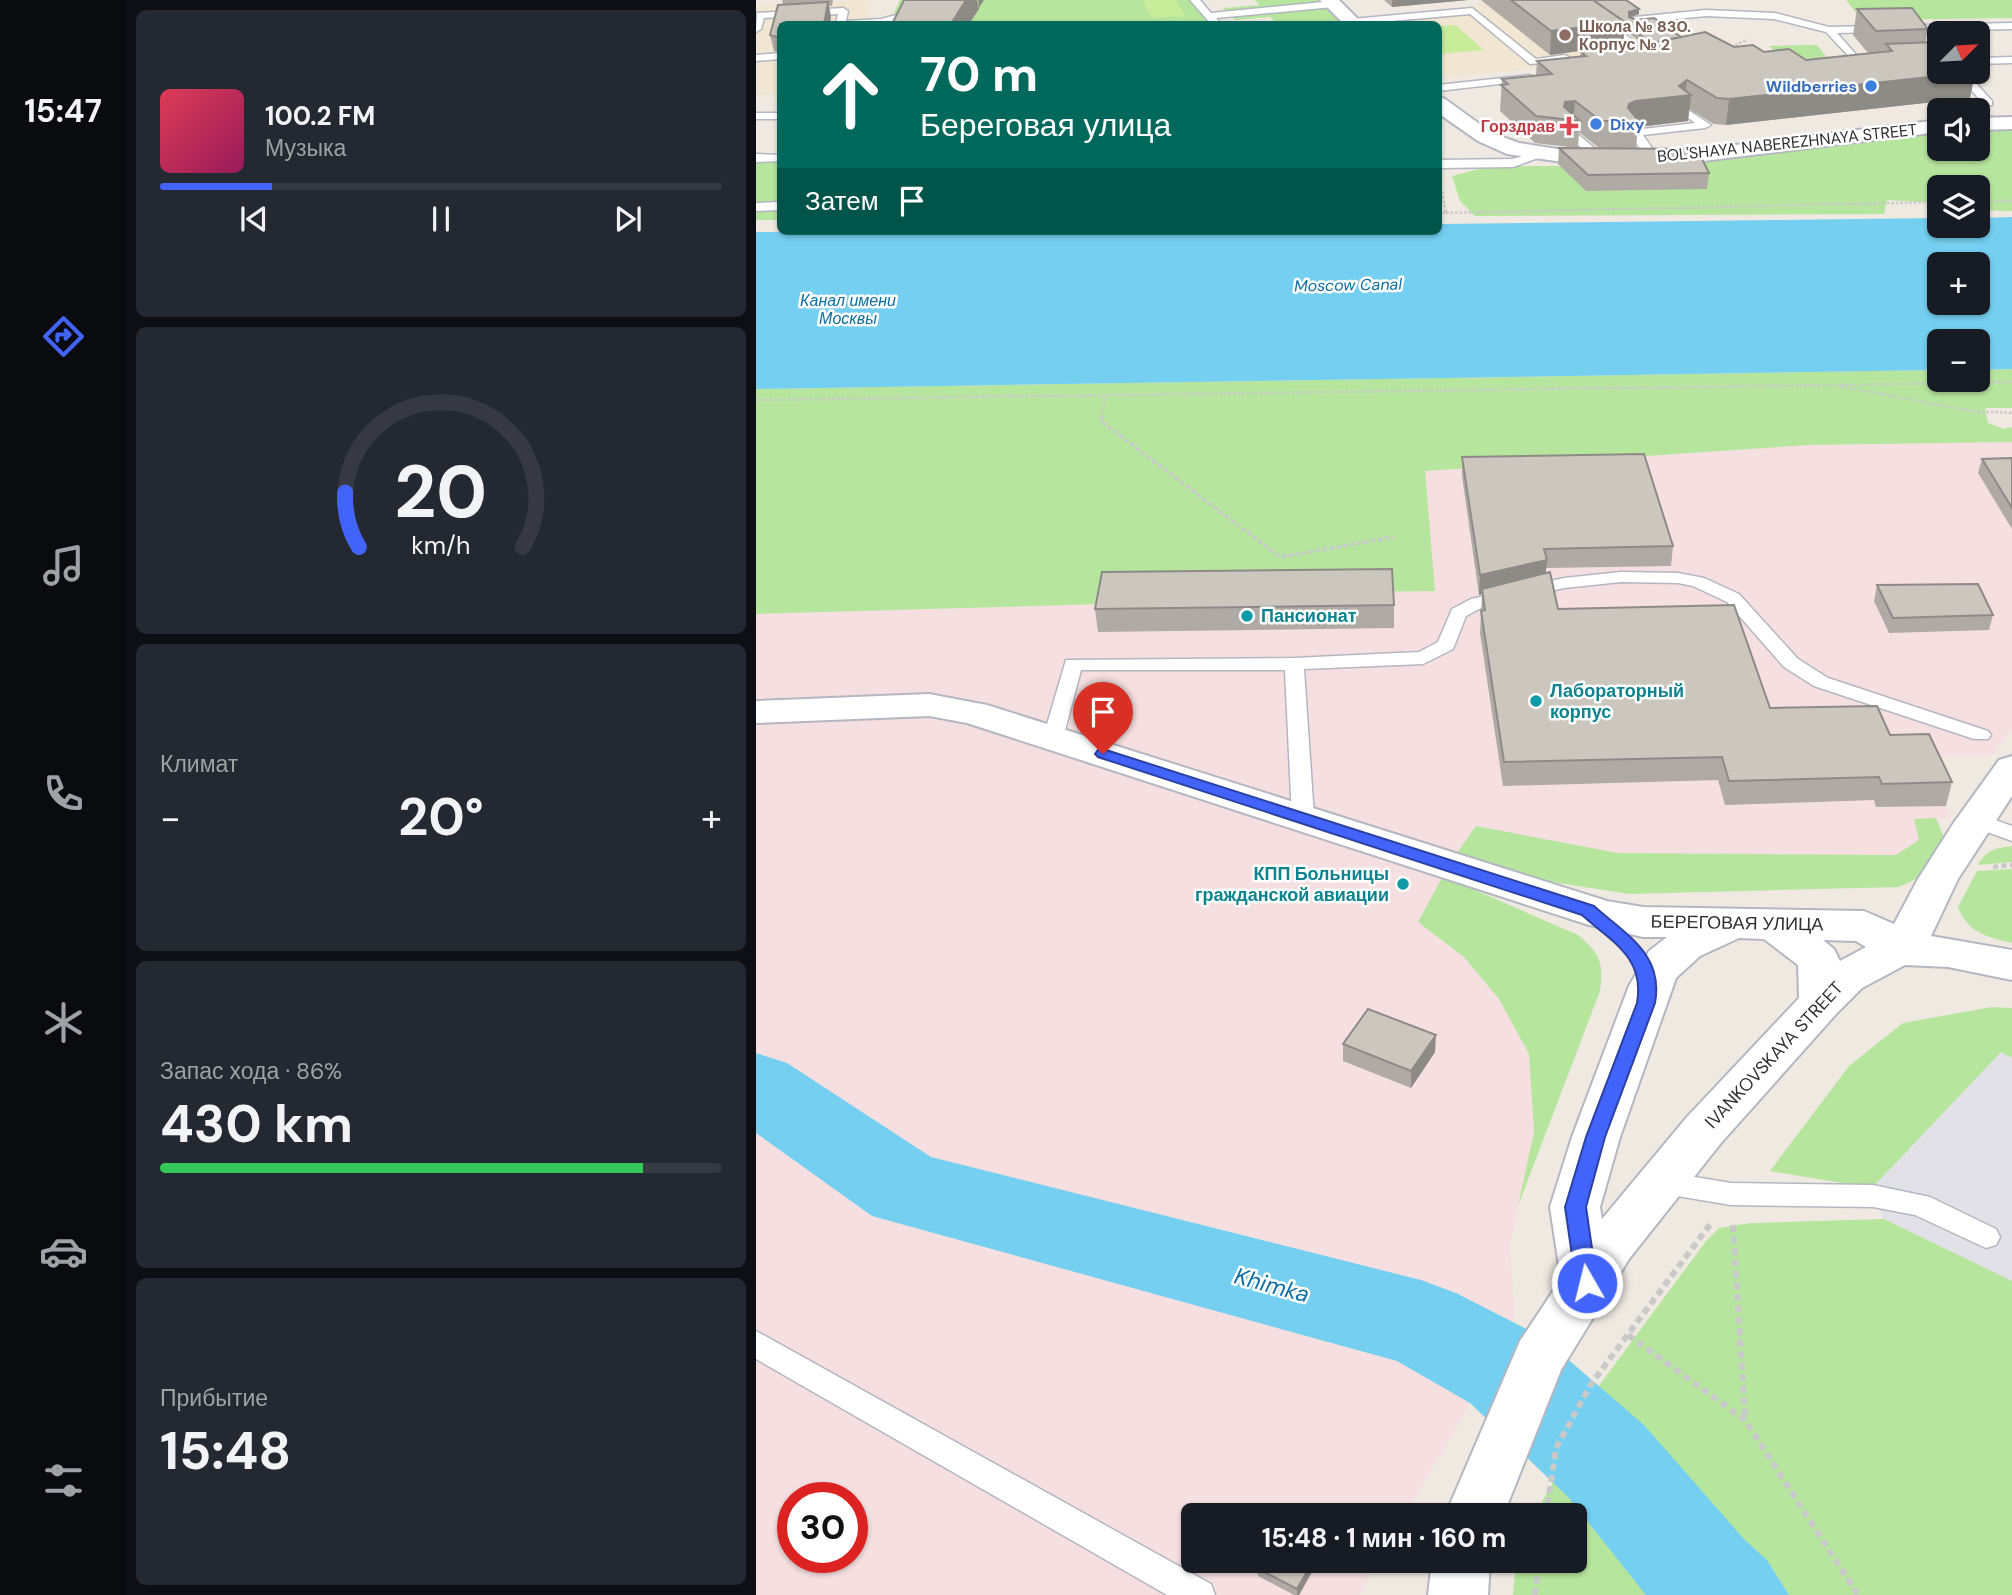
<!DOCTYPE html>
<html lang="ru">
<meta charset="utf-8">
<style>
body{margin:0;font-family:"DM Sans",sans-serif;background:#242831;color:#f1f3f6;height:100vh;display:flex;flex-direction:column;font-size:26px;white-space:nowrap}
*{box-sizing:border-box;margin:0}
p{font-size:23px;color:#9ea1a6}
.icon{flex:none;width:38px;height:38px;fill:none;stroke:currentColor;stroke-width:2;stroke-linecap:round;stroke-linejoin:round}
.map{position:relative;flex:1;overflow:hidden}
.details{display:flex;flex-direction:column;gap:10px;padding:10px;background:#0d0f14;width:630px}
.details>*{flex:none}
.top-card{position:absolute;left:21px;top:21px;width:665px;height:214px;border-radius:10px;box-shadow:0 2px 5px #0004;background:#00695c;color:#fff;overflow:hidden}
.needle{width:46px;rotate:66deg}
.buttons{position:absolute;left:1171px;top:21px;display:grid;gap:14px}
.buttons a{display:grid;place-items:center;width:63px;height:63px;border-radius:10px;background:#171b24;box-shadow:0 2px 5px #0004;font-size:35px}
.speed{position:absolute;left:21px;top:1482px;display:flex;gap:14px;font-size:35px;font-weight:700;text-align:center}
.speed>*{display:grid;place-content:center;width:91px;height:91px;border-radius:50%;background:#171b24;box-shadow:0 2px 5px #0004;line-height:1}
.speed .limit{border:10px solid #d22;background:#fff;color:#111}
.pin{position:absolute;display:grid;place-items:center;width:60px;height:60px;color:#fff;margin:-72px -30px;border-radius:50% 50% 50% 0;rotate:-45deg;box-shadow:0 0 7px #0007}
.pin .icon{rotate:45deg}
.me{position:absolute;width:77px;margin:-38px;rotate:352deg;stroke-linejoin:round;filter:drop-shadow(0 0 5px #0008)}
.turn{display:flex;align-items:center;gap:24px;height:147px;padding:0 28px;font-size:32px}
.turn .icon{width:91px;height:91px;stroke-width:2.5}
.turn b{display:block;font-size:49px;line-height:60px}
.then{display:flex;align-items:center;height:66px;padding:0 28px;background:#0003;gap:14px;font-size:26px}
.big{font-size:52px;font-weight:700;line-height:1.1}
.details .widget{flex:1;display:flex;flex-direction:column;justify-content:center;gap:10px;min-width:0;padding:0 24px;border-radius:10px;background:#242831}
.details .dial{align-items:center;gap:0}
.dial svg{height:182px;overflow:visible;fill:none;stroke:#363941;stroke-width:7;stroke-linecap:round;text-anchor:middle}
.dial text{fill:#f1f3f6;stroke:none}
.song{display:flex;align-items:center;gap:21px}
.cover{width:84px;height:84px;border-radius:10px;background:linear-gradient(135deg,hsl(350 70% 55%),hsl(330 70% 35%))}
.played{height:7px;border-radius:4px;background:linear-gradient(90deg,#4264fb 20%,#363941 20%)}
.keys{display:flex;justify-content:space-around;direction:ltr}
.heat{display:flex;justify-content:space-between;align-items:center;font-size:38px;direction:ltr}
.charge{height:10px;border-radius:5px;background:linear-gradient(90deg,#34c759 86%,#363941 0)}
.trip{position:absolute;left:425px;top:1503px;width:406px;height:70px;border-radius:10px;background:#171b24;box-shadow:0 2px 5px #0004;font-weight:700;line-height:70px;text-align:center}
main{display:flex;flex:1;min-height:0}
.tab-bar{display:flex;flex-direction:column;width:126px;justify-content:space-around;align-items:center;background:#090b0e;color:#9ea1a6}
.tab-bar .icon{width:49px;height:49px}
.tab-bar .current{color:#4264fb}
.tab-bar b{font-size:32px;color:#f1f3f6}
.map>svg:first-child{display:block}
.industrial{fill:#e3e1e8}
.education{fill:#f0e6d1}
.medical{fill:#f5dfe0;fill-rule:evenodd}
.green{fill:#b6e59e}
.pitch{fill:#c9ec9a}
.water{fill:#75cff0;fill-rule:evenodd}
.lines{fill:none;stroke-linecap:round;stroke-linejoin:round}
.river{fill:#75cff0;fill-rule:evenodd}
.lane-casing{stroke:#b4b7c1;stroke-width:3}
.street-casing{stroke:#b4b7c1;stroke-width:4}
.path-far3{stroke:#c9c9c9;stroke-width:2.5;stroke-dasharray:2.5 2;stroke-linecap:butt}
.path-far2{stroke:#c9c9c9;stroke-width:3.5;stroke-dasharray:4.5 2.5;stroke-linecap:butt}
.path-far1{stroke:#c9c9c9;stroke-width:4.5;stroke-dasharray:5 3.5;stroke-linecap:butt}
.path{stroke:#c9c9c9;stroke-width:6;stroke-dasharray:7 4.5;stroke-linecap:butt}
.lane{fill:#fff;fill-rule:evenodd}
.street{fill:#fff;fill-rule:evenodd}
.wall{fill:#afaba4}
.shaded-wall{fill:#8e8b86}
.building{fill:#cbc7bf;stroke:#8e8b86;stroke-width:2}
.route{fill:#4264fb;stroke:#2b41a3;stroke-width:2}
.education-dot{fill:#8d6e63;stroke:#fff;stroke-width:2.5}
.shop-dot{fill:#3f7fe0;stroke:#fff;stroke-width:2.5}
.health-dot{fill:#e0444e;stroke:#fff;stroke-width:2.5}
.culture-dot{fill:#0f9aa8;stroke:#fff;stroke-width:2.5}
.labels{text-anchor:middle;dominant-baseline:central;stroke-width:5;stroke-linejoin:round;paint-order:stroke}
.far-education-label{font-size:16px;font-weight:bold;fill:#785e54;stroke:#fff;text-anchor:start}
.far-shop-label{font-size:16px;font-weight:bold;fill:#366cbe;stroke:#fff;text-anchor:end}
.far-health-label{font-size:16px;font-weight:bold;fill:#be3a42;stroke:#fff;text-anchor:end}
.far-street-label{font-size:16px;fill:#2e2e2e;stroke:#fff}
.far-water-label{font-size:16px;font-style:italic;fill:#0d6fa3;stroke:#fff}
.culture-label{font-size:18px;font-weight:bold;fill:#0d838f;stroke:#fff;text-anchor:start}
.street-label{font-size:18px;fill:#2e2e2e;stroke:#fff}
.near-water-label{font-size:23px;font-style:italic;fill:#0d6fa3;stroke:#fff}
</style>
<main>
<nav class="tab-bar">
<b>15:47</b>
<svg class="icon current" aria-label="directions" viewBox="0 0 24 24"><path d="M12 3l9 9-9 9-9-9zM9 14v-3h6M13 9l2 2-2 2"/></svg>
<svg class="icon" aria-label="music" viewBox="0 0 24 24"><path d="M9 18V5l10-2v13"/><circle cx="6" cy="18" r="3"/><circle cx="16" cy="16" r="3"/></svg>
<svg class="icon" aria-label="phone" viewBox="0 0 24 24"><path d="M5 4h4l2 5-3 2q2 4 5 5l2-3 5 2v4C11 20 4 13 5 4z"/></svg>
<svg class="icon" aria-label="climate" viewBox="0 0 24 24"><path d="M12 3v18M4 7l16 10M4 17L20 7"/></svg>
<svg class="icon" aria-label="car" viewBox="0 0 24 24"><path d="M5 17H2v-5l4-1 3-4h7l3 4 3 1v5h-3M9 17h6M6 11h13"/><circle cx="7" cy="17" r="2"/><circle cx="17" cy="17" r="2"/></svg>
<svg class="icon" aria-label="filters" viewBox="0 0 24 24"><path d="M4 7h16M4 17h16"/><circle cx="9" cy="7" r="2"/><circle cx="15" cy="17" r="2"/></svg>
</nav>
<section class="details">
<div class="widget">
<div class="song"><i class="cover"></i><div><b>100.2 FM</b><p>Музыка</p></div></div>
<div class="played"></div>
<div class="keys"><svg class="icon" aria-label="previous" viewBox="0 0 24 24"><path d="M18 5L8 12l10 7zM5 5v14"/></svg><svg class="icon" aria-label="pause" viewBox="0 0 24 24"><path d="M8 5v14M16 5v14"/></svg><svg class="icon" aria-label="next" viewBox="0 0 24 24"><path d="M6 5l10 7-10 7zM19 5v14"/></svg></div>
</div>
<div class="widget dial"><svg viewBox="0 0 100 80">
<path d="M14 69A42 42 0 1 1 86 69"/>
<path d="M14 69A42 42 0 0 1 8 45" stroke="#4264fb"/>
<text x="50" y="56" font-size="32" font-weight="700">20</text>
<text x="50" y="72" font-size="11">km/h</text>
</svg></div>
<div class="widget"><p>Климат</p>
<div class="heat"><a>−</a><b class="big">20°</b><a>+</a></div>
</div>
<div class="widget"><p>Запас хода · 86%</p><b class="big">430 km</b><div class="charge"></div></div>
<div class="widget"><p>Прибытие</p><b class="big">15:48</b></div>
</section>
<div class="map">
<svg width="1256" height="1595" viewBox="0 0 1256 1595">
<rect width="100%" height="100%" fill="#efe9e1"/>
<polygon class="industrial" points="1245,1052 1256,1058 1256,1281 1128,1219 1116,1188"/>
<g class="education">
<polygon points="106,0 115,3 110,24 24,24 24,94 0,95 0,6"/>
<polygon points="755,0 870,30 920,25 945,41 870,59 684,78 682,24 627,24 619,17 723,7 720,3"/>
</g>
<path class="medical" d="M1256 442V727L1237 755 1168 757 1196 818 1158 819 1164 840 1140 855 862 853 720 827 693 864 662 922 708 957 743 999 773 1054 778 1132 754 1245 759 1327 649 1515 438 1516V1561H623L603 1595H0V614L347 604 349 595 679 591 669 471 1053 445ZM37 1498H96V1558H37Z"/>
<g class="green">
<polygon points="144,0 433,0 454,24 183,24 138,13"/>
<polygon points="499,0 561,0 586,24 521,24 514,17 479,20 467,8 503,5"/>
<polygon points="1090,0 1256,0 1256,18 1106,20"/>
<polygon points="1061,45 1072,59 1026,58 1013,46"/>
<polygon points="1256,128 1256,211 1222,210 1222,187 1183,187 1183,203 1131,200 1128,214 719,216 704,201 696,176 734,166 905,166 1183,131 1183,149 1222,149 1222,129"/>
<polygon points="24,161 24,220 0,220 0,162"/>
<polygon points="1256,369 1256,408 1229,408 1232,423 1248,429 1256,427 1256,442 1053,445 669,471 679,591 349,595 347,604 0,614 0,389 1183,370 1183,380 1222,380 1222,370"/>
<path d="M1180 818 1190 842C1179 865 1166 879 1142 887L873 894 790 881 701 853 720 826 862 853 1140 855 1163 840 1158 819Z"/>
<path d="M1256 846V862L1222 865C1230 850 1240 848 1256 846Z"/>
<path d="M1256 869V943C1231 937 1212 933 1202 907L1221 871Z"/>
<path d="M687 876 822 935C844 954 848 962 844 991L762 1206 778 1132 773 1054 743 999 708 957 662 922Z"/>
<polygon points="1236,1007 1256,1008 1256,1058 1245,1052 1116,1188 1014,1171 1093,1066 1147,1023"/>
<polygon points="1128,1219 1256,1281 1256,1595 1033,1595 1011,1560 901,1460 865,1441 834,1486 890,1595 757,1595 760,1561 819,1561 819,1516 771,1515 786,1502 804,1469 807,1451 842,1387 950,1241 963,1228 995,1223"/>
</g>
<g class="pitch">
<polygon points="386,0 420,0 429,16 396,18"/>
<polygon points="699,25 728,50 683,54 683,26"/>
</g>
<g class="water">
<path d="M1256 217V369L1222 370V341H1183V370L0 389V232L682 231 683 224 1183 218V226H1222V218ZM1183 264H1222V303H1183Z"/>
<polygon points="865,1441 901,1460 1011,1560 1033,1595 890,1595 834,1486"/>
</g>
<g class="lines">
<polygon class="river" points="0,1053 31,1063 175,1157 665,1280 700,1293 786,1337 888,1425 1002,1555 1019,1595 890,1595 812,1497 714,1403 641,1361 116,1216 0,1133"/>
<defs>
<g id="lane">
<polygon points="434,0 444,0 455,13 577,1 582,4 577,7 460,18 465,24 455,24"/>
<polygon points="87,8 92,11 90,21 125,19 166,8 171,11 127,24 80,24 82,14 8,18 5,29 0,32 1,13"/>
<polygon points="716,8 780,59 809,55 814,58 809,61 774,64 714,14 601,24 591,22 596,19"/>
<polygon points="950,10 1019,13 1073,27 1256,23 1256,29 1081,33 1105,60 1119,60 1124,63 1119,66 1102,66 1070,32 1018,19 950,16 879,23 874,20 879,17"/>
<polygon points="841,18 847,18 886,47 878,54 851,56 851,52 874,47 841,22"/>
<polygon points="24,53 24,59 0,61 0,55"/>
<polygon points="1256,57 1256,63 1222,64 1222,58"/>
<polygon points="1200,72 1210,72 1236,101 1236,105 1228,105"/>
<polygon points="774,75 779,78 778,80 682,91 682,85"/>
<polygon points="929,108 955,125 949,128 887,135 903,158 893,160 872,133 878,130 939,123 923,111"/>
<rect x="0" y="113" width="24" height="6"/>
<polygon points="809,130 817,130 849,157 849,161 841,161 809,134"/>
<polygon points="784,151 788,152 788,156 757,167 682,168 682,160 756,159"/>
<polygon points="0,154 24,155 24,161 0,162"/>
<polygon points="24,202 24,210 0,211 0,203"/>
<polygon points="865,572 922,573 948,578 983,594 1042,659 1072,678 1232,731 1235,735 1232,739 1218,739 1058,686 1028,667 971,602 937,586 922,583 865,582 808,588 727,607 710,616 697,649 667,664 548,669 558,817 555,822 539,822 536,817 529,670 325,670 307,738 304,742 290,742 287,738 310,660 538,658 663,652 682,642 696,609 715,599 808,578"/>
<polygon points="1220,813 1256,826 1256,841 1212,825 1209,820 1212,815"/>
<polygon points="903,1171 975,1183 1117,1185 1174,1197 1240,1229 1244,1237 1240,1245 1230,1248 1159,1215 1117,1207 975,1205 903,1193 894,1190 890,1182 894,1174"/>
<polygon points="0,1331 455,1584 459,1595 411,1595 0,1359"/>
</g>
<g id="street">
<polygon points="564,0 583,0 607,24 588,24"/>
<polygon points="682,97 689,99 736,133 763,143 814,151 939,150 1183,120 1183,132 939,162 814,163 751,154 722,141 682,113"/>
<polygon points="1256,117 1256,129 1222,130 1222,118"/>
<path d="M173 694 231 705 851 901 887 907 1108 911 1138 924 1162 879 1197 824 1243 760 1256 756V796L1202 879 1175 936 1256 950V980L1192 967 1149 965 1106 988 1081 1013 965 1143 873 1259 805 1370 747 1516H689L764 1341 805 1279 794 1207 816 1137 873 986 893 951 911 937H887L833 925 211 723 173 716 0 723V701ZM983 938 1008 939 1042 965 1043 998 931 1117 846 1219 844 1207 864 1137 920 978 944 956ZM1067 940 1100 941 1110 947 1084 961 1078 949Z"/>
<polygon points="676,1561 734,1561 732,1595 672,1595"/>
</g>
</defs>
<use href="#lane" class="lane-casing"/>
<use href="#street" class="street-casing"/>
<g class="path-far3">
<polyline points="979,45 991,40"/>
<polyline points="1222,201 1256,201"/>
<polyline points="682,213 690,213 685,187"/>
<polyline points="690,213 1183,202"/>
<polyline points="1084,385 1256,382"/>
<polyline points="0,400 1077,385 1216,411 1256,413"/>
<polyline points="346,418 349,395"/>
</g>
<polyline class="path-far2" points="346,416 345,421 524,557 638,537"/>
<polyline class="path-far1" points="1237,867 1256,865"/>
<g class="path">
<polyline points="977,1225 989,1419"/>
<polyline points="872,1335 989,1420 1102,1595"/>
<polyline points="790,1516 800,1448 835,1384 955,1223"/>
<polyline points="779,1595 783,1561"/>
</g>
<use href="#lane" class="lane"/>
<use href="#street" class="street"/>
</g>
<g class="wall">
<polygon points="26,0 77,0 76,6 73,6 75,17 24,24 24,53 18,51 14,35 27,4"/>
<polygon points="628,0 712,0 636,7"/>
<polygon points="725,0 870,0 883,14 874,17 925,37 1050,60 1112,53 1097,35 1101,9 1172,29 1169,43 1183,46 1219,72 1214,98 970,125 958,124 933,109 932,121 882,127 880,148 843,148 823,132 822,148 779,143 744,111 746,79 780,75 781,61 824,57 825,52 878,47 887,44 886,43 868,30 867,45 794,55"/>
<polygon points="803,148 953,173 951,189 830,191 802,164"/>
<polygon points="706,457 917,546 915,566 790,568 790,573 802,609 1014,708 1134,735 1196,782 1190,806 1120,807 1118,800 969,805 962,780 747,786 724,633 726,594 723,595 706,476"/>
<polygon points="1256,458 1256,529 1222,473 1226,459"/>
<polygon points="1121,585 1237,615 1233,630 1133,633 1118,601"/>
<polygon points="638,605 638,628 342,632 339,609"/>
<polygon points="587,1044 679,1052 655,1088 587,1061"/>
<polygon points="562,1561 543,1595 538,1595 502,1576 501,1568"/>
</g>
<g class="shaded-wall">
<polygon points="159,0 221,0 223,9 213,24 195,24"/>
<polygon points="222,0 228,0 223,8"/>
<polygon points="636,0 712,0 636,7"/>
<polygon points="72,2 75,17 74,24 68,24"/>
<polygon points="883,9 883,14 873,18 873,12"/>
<polygon points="869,22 867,45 794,55 795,31"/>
<polygon points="1219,72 1214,98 970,125 973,99"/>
<polygon points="931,80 929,96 935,95 932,121 882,127 883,121 871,121 873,104 923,86"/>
<polygon points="819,101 817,121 807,119 809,102"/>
<polygon points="791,560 789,580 726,589 726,594 723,595 724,575"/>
<polygon points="680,1035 679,1052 655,1088 655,1071"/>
<polygon points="557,1561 562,1561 543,1595 541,1595 541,1589"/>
</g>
<g class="building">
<polygon points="148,0 210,0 195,24 136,24"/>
<polygon points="755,0 837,0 869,22 795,31"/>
<polygon points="837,0 870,0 883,9 873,12 873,17 880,20 898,18 925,37 886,45 888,44 887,37 869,25 869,22"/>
<polygon points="72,2 68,24 24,24 24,38 14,35 22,5"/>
<polygon points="1156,8 1172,29 1120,31 1101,9"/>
<polygon points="949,32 978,47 997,45 1008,52 1033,49 1050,60 1136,51 1130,44 1180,42 1183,46 1183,72 1219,72 973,99 961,98 931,80 923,86 935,95 880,101 873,104 872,108 883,121 845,121 819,101 809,102 808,107 824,121 780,116 745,85 752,84 746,79 796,74 781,61 830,56 825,52 878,47"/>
<polygon points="803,148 941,149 953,173 832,175"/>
<polygon points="888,454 917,546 788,549 791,560 724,575 706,457"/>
<polygon points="1256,458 1256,508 1226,459"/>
<polygon points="636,569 638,605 339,609 346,572"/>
<polygon points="794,572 802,609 978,605 1014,708 1121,706 1134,735 1173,734 1196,782 1126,784 1123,777 973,781 966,757 748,762 725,611 729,610 726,589"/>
<polygon points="1222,584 1237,615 1137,618 1121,585"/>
<polygon points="612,1009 680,1035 655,1071 587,1044"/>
<polygon points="505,1561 557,1561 541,1589 501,1568"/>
</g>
<path class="route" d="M347 749 838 906C870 935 908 954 899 1003L849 1137 830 1207 841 1283 838 1290 831 1292 823 1290 820 1283 809 1207 830 1137 881 1003C889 957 856 942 826 915L342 757 339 754 342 750Z"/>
<circle class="education-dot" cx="809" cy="35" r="7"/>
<g class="shop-dot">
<circle cx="1115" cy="86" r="7"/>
<circle cx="840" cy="124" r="7"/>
</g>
<path class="health-dot" d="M809.5 115.5h7v7h7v7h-7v7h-7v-7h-7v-7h7z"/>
<g class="culture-dot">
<circle cx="491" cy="616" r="7"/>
<circle cx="780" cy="701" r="7"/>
<circle cx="647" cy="884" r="7"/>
</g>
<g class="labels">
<g class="far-education-label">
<text x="823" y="26">Школа № 830.<tspan x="823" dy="18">Корпус № 2</tspan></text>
</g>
<g class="far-shop-label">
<text x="1101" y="86">Wildberries</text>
<text x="854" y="124" text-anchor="start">Dixy</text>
</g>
<g class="far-health-label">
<text x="799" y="126">Горздрав</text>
</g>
<g class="far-street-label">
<text transform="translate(1031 143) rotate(-6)">BOL'SHAYA NABEREZHNAYA STREET</text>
</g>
<g class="far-water-label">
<text transform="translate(592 285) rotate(-1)">Moscow Canal</text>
<text x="92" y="300">Канал имени<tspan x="92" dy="18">Москвы</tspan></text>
</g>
<g class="culture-label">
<text x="505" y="616">Пансионат</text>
<text x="794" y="691">Лабораторный<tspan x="794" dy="21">корпус</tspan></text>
<text x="633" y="874" text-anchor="end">КПП Больницы<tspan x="633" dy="21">гражданской авиации</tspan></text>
</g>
<g class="street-label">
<text transform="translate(981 923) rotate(1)">БЕРЕГОВАЯ УЛИЦА</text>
<text transform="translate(1018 1055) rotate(-47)">IVANKOVSKAYA STREET</text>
</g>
<g class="near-water-label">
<text transform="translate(516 1285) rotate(15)">Khimka</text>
</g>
</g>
</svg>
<div class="buttons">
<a><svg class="needle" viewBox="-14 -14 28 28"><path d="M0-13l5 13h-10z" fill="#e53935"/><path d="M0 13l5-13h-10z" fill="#9ea1a6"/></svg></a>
<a><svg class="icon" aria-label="sound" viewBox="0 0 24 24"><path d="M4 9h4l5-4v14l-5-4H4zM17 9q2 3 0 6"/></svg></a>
<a><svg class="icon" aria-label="layers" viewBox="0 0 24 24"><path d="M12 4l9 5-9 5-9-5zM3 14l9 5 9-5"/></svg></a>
<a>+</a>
<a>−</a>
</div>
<div class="speed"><div class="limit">30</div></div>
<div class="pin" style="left:347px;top:754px;background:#d93025"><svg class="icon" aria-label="arrive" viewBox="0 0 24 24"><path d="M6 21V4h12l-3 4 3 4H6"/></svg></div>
<svg class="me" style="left:831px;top:1283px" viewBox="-20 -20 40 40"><circle r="17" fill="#4264fb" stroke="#fff" stroke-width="3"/><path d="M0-11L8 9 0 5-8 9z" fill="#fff"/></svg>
<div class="trip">15:48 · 1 мин · 160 m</div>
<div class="top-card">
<div class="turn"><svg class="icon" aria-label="ahead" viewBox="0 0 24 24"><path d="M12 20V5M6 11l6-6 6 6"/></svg><div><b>70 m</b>Береговая улица</div></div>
<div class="then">Затем<svg class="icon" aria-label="arrive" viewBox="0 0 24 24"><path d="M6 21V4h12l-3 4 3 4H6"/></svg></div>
</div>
</div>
</main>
